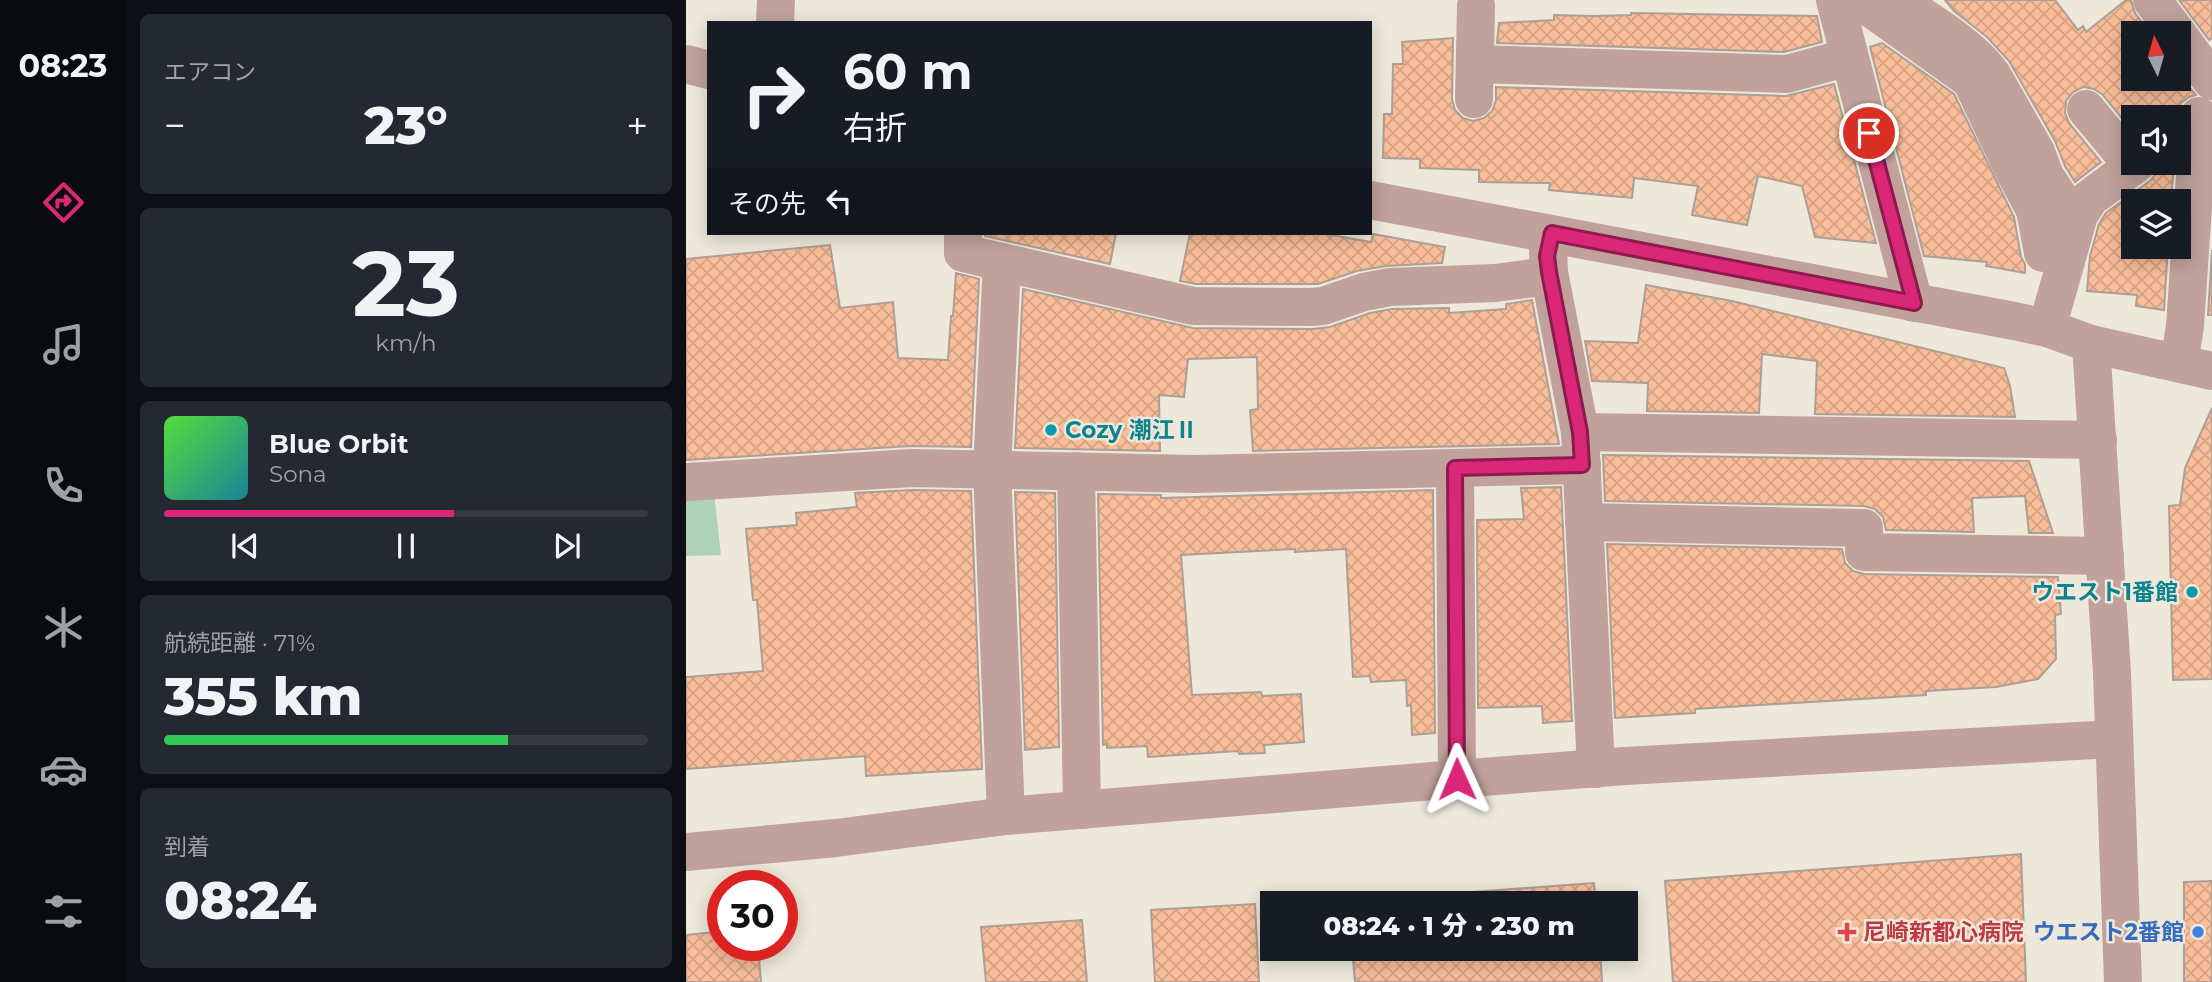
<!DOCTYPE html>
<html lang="ja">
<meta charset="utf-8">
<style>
body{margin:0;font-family:Montserrat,"Noto Sans JP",sans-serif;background:#242831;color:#f1f3f6;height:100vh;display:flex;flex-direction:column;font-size:26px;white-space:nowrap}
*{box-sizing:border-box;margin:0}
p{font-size:23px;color:#9ea1a6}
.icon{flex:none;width:38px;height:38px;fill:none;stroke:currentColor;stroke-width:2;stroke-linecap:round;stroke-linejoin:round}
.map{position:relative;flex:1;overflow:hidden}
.side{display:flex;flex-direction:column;gap:14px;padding:14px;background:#0d0f14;width:560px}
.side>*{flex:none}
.banner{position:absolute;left:21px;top:21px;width:665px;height:214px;border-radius:0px;box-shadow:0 4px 18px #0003;background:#171b24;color:#f1f3f6;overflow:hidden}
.needle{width:46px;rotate:355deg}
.buttons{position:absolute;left:1435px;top:21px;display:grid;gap:14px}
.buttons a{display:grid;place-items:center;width:70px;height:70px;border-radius:0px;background:#171b24;box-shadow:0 4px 18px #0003;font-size:35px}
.speed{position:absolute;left:21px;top:870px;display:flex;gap:14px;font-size:35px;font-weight:700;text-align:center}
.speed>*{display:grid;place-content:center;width:91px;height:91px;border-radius:50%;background:#171b24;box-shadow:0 4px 18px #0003;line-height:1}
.speed .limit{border:10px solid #d22;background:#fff;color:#111}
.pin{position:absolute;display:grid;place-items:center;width:60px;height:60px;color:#fff;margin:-30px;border:4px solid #fff;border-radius:50%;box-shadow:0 2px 7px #0007}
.me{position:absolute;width:77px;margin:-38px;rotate:359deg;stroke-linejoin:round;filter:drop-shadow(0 0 5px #0008)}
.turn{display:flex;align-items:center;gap:24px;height:147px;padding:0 21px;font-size:32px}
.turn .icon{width:91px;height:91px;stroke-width:2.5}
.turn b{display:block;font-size:49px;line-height:60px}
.then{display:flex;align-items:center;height:66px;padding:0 21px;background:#0003;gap:14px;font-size:26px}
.big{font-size:52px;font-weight:800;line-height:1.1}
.side .tile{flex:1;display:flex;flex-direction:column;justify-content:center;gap:10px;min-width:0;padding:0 24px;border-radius:10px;background:#242831}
.side .dial{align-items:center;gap:0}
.dial b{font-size:91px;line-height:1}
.song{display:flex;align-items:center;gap:21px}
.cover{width:84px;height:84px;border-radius:10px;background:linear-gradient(135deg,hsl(110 70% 55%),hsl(190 70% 35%))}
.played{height:7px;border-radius:4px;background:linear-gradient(90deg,#db2777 60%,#363941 60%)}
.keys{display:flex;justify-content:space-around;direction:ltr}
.heat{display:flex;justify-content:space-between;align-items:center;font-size:38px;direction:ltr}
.charge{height:10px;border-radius:5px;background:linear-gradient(90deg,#34c759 71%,#363941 0)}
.trip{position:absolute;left:574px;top:891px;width:378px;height:70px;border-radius:0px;background:#171b24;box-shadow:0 4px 18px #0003;font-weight:800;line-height:70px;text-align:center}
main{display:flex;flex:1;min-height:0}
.tab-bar{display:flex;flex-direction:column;width:126px;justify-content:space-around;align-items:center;background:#090b0e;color:#9ea1a6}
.tab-bar .icon{width:49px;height:49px}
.tab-bar .current{color:#db2777}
.tab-bar b{font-size:32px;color:#f1f3f6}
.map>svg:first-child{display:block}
.green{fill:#aed2b7}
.building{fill:url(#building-cross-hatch);stroke:#ac9f97;stroke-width:2}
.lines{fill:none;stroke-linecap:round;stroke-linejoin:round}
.minor{stroke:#c0a19c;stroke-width:38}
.route-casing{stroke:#8e194d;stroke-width:18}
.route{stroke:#db2777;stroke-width:12}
.culture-dot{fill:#0f9aa8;stroke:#ede8da;stroke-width:2.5}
.health-dot{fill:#e0444e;stroke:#ede8da;stroke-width:2.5}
.shop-dot{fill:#3f7fe0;stroke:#ede8da;stroke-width:2.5}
.labels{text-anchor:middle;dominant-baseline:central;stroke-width:5;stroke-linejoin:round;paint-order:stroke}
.culture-label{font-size:23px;font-weight:bold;fill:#0d838f;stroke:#ede8da;text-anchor:start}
.health-label{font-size:23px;font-weight:bold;fill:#be3a42;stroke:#ede8da;text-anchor:start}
.shop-label{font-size:23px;font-weight:bold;fill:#366cbe;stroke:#ede8da;text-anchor:end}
</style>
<main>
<nav class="tab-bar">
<b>08:23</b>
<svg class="icon current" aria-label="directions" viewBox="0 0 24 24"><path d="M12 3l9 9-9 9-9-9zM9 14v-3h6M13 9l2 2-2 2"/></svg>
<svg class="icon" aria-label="music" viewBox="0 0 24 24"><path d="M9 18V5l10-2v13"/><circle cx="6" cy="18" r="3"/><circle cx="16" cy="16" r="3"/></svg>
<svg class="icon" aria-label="phone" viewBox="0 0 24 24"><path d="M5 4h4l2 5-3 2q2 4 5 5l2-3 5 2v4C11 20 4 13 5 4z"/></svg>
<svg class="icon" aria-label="climate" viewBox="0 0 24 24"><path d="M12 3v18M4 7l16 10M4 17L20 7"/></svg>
<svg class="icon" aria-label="car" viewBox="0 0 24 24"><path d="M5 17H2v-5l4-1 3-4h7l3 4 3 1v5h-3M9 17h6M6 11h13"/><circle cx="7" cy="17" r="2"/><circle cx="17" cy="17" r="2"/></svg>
<svg class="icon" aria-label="filters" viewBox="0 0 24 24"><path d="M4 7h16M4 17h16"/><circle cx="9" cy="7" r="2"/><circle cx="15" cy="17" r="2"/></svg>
</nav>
<section class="side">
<div class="tile"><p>エアコン</p>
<div class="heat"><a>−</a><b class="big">23°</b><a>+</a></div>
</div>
<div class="tile dial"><b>23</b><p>km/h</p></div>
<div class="tile">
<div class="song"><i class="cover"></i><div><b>Blue Orbit</b><p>Sona</p></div></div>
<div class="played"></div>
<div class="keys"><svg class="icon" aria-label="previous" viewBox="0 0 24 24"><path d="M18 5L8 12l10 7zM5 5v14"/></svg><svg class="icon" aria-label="pause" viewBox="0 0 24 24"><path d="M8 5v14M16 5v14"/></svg><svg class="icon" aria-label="next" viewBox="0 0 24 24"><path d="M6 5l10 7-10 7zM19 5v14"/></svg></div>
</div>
<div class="tile"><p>航続距離 · 71%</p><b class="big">355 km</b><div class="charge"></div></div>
<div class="tile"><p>到着</p><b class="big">08:24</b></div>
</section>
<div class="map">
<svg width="1526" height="982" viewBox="0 0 1526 982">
<defs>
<pattern id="building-cross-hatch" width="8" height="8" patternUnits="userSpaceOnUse" patternTransform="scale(1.75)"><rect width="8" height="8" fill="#f9bd99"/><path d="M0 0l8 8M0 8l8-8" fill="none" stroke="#d5a283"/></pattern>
</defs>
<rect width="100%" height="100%" fill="#ede8da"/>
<polygon class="green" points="28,493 35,555 0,556 0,495"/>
<g class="building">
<polygon points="1259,0 1369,0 1392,30 1397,26 1400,32 1440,0 1445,0 1449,13 1464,33 1447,33 1447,79 1497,79 1510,95 1503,97 1495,103 1491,117 1447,117 1447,132 1417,95 1408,89 1397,87 1387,92 1380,101 1379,113 1383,123 1415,162 1389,182 1379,166 1369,141 1323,61 1301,37 1268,11"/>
<polygon points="1493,0 1526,0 1526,38 1523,40"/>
<polygon points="945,13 1131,16 1136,42 1098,52 811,43 813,23 868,20 868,15 908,16 945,15"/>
<polygon points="767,38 766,99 769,110 777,118 787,121 798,118 806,111 810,100 810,87 1100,96 1148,84 1190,243 1129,237 1116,186 1072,176 1061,225 1006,215 1012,186 948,178 946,198 863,190 864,183 793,182 793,170 734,168 734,159 697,158 698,114 706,114 707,64 717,64 716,42"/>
<polygon points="1196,43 1268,94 1328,217 1335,257 1339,264 1339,273 1300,266 1301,262 1238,256 1184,47"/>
<polygon points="1472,163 1488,163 1485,201 1447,201 1447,247 1482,247 1478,310 1450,306 1451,295 1401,291 1404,256 1413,224 1420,213 1465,180 1471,172"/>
<polygon points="299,233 430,233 424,264 299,236"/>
<polygon points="504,233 634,233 685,242 687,234 759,247 756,263 700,266 671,271 632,284 510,284 494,281"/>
<polygon points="144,245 154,308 207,302 212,358 262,360 265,316 267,316 270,273 293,279 285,447 225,446 0,460 0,259"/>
<polygon points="1526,250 1526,315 1522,315"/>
<polygon points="960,285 1046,301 1318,368 1324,386 1329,417 1129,414 1131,361 1076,354 1073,413 961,411 962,383 906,381 899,341 952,343"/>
<polygon points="337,289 507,328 627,329 644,327 684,313 706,309 763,308 763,313 820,309 820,304 846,300 873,444 567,451 564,410 572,409 571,357 502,359 498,397 473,395 474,451 329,448"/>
<polygon points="1526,408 1526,679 1487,680 1483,506 1494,505 1499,468"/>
<polygon points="917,455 1343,461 1367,533 1343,533 1339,496 1286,498 1288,532 1200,530 1197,517 1189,509 1178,506 919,501"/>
<polygon points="875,487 886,721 857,723 856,706 792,708 791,520 838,519 835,488"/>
<polygon points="226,490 285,491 296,769 180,776 179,756 0,769 0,677 77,671 71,600 67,600 60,529 111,525 110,513 171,507 169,493"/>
<polygon points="747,490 749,733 726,735 725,705 721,706 720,680 685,682 684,676 667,677 660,549 609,552 609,549 495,555 506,695 575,692 576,696 615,694 618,742 578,745 579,753 553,754 552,751 462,757 461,746 421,748 421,744 417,745 412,494 475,495 475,498"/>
<polygon points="329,492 369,493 373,747 339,750"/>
<polygon points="921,544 1156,549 1159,563 1167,571 1178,574 1372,577 1375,614 1369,615 1370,659 1352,679 1310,687 1240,691 1240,695 1009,709 1009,713 929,718"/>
<polygon points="1335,854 1340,982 987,982 979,881"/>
<polygon points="1526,881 1526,982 1498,982 1498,882"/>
<polygon points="908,883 910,903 663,903 663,901"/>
<polygon points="569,904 573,982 469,982 465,910"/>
<polygon points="396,920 401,982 300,982 295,927"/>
<polygon points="37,931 37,945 72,945 75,982 0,982 0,935"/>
<polygon points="666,948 914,948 916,982 669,982"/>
</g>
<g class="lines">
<g class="minor">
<polyline points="1149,0 1228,303"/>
<path d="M1182 0 1186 9 1285 80 1326 167 1349 210 1357 253 1382 223 1380 208 1359 176 1350 152 1306 75C1287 47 1239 18 1210 0"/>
<polyline points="1466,0 1491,33"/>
<polyline points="89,23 90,0"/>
<polyline points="1493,36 1526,81"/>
<polyline points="0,64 23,70"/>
<polyline points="790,64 1101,74 1163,57"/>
<polyline points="788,99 790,6"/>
<polyline points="1400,109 1447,166"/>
<polyline points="684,200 1328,321 1361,328 1405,344 1526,371"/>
<polyline points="277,233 277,253 507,306 625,307 637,306 678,292 704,287 809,283 863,276"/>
<polyline points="862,250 863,272 894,432 910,769"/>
<polyline points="316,262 306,470 320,816"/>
<polyline points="1361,328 1393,215 1404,198 1451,163"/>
<polyline points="1405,344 1426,673 1437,982"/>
<polyline points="1493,363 1499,326 1513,116"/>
<polyline points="894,432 1412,440"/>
<polyline points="769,468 771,779"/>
<polyline points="390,471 396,810"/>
<polyline points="0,482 226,468 509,474 896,465"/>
<polyline points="898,522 1178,528 1178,552 1419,556"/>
<polyline points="0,852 150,838 320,816 771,779 939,766 1428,739"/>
</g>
</g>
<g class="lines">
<defs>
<polyline id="route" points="771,779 769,468 896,465 894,432 863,272 861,256 866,233 1228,303 1183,133"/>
</defs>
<use href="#route" class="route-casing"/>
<use href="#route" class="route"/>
</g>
<g class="culture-dot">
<circle cx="365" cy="430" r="7"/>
<circle cx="1506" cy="592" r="7"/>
</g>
<path class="health-dot" d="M1157.5 921.5h7v7h7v7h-7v7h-7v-7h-7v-7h7z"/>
<circle class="shop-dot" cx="1512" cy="932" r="7"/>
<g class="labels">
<g class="culture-label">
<text x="379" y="430">Cozy 潮江Ⅱ</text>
<text x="1492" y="592" text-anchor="end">ウエスト1番館</text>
</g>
<g class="health-label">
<text x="1177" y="932">尼崎新都心病院</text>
</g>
<g class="shop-label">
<text x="1498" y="932">ウエスト2番館</text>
</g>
</g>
</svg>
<div class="buttons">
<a><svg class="needle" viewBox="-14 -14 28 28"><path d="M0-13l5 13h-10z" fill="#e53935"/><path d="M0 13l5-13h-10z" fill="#9ea1a6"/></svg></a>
<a><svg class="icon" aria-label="sound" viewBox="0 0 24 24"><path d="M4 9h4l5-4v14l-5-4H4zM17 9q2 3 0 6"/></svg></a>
<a><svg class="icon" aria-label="layers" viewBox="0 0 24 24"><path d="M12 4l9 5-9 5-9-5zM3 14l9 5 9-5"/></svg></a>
</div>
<div class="speed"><div class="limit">30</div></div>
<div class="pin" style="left:1183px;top:133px;background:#d93025"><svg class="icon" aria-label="arrive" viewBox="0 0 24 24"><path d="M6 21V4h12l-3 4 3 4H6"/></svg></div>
<svg class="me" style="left:771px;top:779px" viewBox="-20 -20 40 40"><path d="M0-17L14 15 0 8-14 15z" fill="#db2777" stroke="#fff" stroke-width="4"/></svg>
<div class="trip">08:24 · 1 分 · 230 m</div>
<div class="banner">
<div class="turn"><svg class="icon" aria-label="right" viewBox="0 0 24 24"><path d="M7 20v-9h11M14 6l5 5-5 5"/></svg><div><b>60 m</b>右折</div></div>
<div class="then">その先<svg class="icon" aria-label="left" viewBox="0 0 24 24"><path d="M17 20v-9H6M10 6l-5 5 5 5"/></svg></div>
</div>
</div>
</main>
